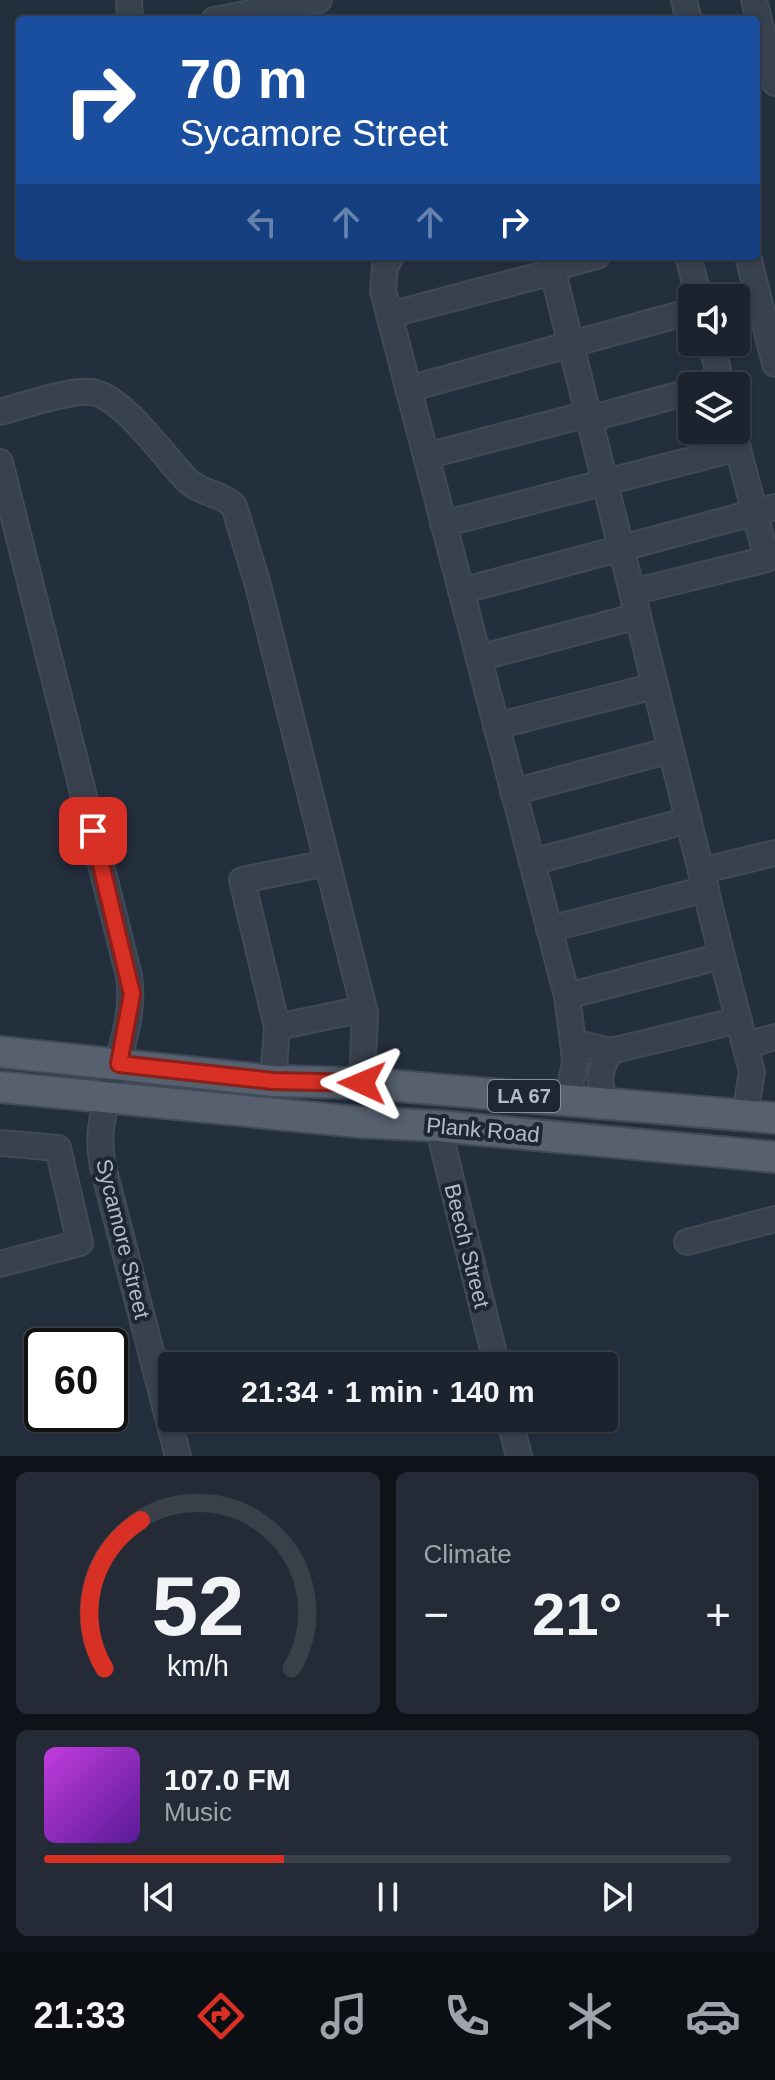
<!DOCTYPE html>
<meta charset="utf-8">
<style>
body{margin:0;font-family:Arial,sans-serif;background:#242b36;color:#f1f3f6;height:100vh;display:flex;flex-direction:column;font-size:30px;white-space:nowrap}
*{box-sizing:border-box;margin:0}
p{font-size:26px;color:#a0a4aa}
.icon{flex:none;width:44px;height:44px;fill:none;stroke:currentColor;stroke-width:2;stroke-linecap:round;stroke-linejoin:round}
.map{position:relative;height:1456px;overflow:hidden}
.panel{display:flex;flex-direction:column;gap:16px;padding:16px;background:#0f1319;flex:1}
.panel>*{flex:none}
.hud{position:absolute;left:16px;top:16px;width:744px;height:244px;border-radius:8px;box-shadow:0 2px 6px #0004,0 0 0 2px #39404a;background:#1a4fa0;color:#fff;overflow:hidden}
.controls{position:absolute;left:678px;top:284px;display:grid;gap:16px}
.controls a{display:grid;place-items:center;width:72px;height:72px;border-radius:8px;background:#1b232e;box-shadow:0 2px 6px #0004,0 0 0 2px #39404a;font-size:40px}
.speed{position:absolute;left:24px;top:1328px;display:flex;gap:16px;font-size:40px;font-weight:700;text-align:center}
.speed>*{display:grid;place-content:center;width:104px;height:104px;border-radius:50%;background:#1b232e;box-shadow:0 2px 6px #0004,0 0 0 2px #39404a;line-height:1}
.speed .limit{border:4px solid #111;border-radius:12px;background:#fff;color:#111}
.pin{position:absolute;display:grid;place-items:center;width:68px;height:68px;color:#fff;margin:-34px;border-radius:16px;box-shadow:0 4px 12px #0006}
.me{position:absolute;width:88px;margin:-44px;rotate:271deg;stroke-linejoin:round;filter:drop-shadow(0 0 6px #0008)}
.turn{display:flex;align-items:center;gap:28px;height:168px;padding:0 32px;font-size:36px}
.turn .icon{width:104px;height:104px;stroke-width:2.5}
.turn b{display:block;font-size:56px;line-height:68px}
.lanes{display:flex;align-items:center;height:76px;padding:0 32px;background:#0003;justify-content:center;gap:40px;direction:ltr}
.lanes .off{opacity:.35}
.big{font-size:60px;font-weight:600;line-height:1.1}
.panel .widget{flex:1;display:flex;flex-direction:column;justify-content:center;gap:12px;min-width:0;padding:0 28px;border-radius:12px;background:#242b36}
.panel .dial{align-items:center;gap:0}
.dial svg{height:208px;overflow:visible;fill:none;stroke:#39404a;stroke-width:7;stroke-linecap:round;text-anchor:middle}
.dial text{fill:#f1f3f6;stroke:none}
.song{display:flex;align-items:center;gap:24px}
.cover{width:96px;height:96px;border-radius:12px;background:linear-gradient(135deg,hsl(290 70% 55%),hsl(270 70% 35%))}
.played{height:8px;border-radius:4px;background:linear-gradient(90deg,#d93025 35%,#39404a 35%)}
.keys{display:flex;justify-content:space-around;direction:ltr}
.heat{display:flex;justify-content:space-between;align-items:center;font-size:44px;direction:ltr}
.panel .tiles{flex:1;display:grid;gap:16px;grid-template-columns:1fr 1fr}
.widget:last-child{grid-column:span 2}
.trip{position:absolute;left:158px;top:1352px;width:460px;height:80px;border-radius:8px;background:#1b232e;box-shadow:0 2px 6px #0004,0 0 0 2px #39404a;font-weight:600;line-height:80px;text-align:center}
.tab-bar{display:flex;height:128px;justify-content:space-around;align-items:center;background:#0b0e12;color:#a0a4aa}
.tab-bar .icon{width:56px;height:56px}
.tab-bar .active{color:#d93025}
.tab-bar b{font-size:36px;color:#f1f3f6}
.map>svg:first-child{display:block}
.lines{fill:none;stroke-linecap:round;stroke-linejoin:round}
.minor-casing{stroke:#414a57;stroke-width:28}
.major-casing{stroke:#414a57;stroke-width:34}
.minor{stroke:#38414e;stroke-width:24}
.major{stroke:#56606e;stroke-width:30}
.route-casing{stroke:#8d1f18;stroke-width:20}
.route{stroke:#d93025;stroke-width:14}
.labels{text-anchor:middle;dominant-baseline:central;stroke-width:8;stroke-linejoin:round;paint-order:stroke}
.shield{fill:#1d2633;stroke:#878f9c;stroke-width:2}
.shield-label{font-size:20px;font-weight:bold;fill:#b4bcc9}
.street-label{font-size:22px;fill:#b4bcc9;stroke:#1d2633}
</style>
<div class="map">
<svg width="775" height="1456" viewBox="0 0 775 1456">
<rect width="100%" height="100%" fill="#242f3e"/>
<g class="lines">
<defs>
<g id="minor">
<polyline points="129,0 130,20"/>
<polyline points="684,0 689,20"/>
<polyline points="754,0 775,83"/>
<polyline points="214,20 319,0"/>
<polyline points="391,256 385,267 383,291 567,996 573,1042 611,1051 739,1020"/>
<polyline points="549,256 722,956 752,1072 745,1115"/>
<polyline points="688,256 699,298"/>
<polyline points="748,256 775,364"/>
<polyline points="552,268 597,256"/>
<polyline points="389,315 553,272"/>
<polyline points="711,342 722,386"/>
<polyline points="408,389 692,311"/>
<path d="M0 412C23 406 70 389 91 392 122 395 165 458 186 479 200 494 220 492 234 506L258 585 365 1013 362 1083"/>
<polyline points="589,419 692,391"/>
<polyline points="426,456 588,414"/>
<path d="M0 462 129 976C137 1029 107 1077 101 1129 99 1142 101 1154 103 1167L178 1456"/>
<polyline points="443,524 738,448"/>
<polyline points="461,591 775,507"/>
<polyline points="632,592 767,559 733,430"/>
<polyline points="479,658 638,616"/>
<polyline points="496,726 655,686"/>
<polyline points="513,792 671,750"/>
<polyline points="532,862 689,820"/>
<polyline points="701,871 775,853"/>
<polyline points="549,929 706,889"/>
<polyline points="567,996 722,956"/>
<polyline points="277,1027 364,1009"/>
<polyline points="747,1045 775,1037"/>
<polyline points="273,1081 277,1027 242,880 327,863"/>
<polyline points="567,1100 575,1063 573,1042"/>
<path d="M605 1102C598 1080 598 1071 611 1051"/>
<polyline points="438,1126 497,1366"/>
<polyline points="0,1143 58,1148 80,1243 0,1264"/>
<polyline points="687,1242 775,1219"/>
<polyline points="509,1418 519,1456"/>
</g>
<g id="major">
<polyline points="0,1052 273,1081 362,1083 775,1118"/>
<polyline points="0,1087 358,1122 438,1126 775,1157"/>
</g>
</defs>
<use href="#minor" class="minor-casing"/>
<use href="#major" class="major-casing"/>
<use href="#minor" class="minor"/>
<use href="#major" class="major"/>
</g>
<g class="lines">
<defs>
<polyline id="route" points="93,831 132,994 119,1064 273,1081 362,1083"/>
</defs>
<use href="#route" class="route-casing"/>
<use href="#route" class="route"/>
</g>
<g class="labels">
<rect class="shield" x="488" y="1080" width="72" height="32" rx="6"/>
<g class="shield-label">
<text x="524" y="1096">LA 67</text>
</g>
<g class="street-label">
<text transform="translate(483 1130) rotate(5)">Plank Road</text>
<text transform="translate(123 1239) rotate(76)">Sycamore Street</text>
<text transform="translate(467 1246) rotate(76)">Beech Street</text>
</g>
</g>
</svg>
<div class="controls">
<a><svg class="icon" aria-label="sound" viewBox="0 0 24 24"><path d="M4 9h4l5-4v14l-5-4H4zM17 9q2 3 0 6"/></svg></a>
<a><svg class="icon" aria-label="layers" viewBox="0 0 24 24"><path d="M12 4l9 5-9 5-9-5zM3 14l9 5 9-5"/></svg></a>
</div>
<div class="speed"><div class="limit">60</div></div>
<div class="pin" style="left:93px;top:831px;background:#d93025"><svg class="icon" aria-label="arrive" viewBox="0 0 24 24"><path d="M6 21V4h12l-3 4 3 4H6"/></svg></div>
<svg class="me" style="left:362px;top:1083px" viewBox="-20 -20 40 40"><path d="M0-17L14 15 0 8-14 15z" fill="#d93025" stroke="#fff" stroke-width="4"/></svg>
<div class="trip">21:34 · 1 min · 140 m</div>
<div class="hud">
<div class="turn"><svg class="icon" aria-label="right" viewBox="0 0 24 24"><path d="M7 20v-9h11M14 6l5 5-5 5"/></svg><div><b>70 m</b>Sycamore Street</div></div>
<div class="lanes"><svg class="icon off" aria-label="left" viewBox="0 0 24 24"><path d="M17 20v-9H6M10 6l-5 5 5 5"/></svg><svg class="icon off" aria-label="ahead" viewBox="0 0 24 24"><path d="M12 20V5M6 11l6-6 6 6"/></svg><svg class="icon off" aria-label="ahead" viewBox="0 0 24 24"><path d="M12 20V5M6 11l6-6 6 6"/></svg><svg class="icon" aria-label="right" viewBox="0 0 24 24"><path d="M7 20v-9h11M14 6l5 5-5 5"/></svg></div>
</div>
</div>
<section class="panel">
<div class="tiles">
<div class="widget dial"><svg viewBox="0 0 100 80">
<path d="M14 69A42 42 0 1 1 86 69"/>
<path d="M14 69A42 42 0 0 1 28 12" stroke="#d93025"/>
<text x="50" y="56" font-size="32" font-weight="700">52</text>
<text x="50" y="72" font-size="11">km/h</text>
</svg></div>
<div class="widget"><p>Climate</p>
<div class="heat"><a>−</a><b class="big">21°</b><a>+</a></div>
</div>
<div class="widget">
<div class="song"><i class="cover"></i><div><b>107.0 FM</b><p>Music</p></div></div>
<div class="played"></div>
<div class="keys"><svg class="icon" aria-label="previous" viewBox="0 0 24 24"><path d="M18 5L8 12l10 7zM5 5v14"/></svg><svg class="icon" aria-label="pause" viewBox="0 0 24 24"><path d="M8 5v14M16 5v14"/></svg><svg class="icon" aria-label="next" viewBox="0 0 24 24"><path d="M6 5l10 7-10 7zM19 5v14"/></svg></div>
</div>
</div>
</section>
<nav class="tab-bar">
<b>21:33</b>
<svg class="icon active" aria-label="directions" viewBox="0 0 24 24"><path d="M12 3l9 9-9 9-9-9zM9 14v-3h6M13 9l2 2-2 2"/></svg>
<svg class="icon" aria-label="music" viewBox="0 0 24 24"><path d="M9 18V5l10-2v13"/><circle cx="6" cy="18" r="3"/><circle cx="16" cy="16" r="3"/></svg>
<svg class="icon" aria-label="phone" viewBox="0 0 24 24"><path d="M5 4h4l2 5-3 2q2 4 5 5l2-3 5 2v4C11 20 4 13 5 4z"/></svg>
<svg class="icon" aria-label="climate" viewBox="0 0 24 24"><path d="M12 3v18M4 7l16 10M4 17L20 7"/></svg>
<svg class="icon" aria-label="car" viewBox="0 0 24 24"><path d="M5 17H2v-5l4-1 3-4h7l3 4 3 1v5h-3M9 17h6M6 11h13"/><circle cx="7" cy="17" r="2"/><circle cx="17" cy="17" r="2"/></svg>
</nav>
